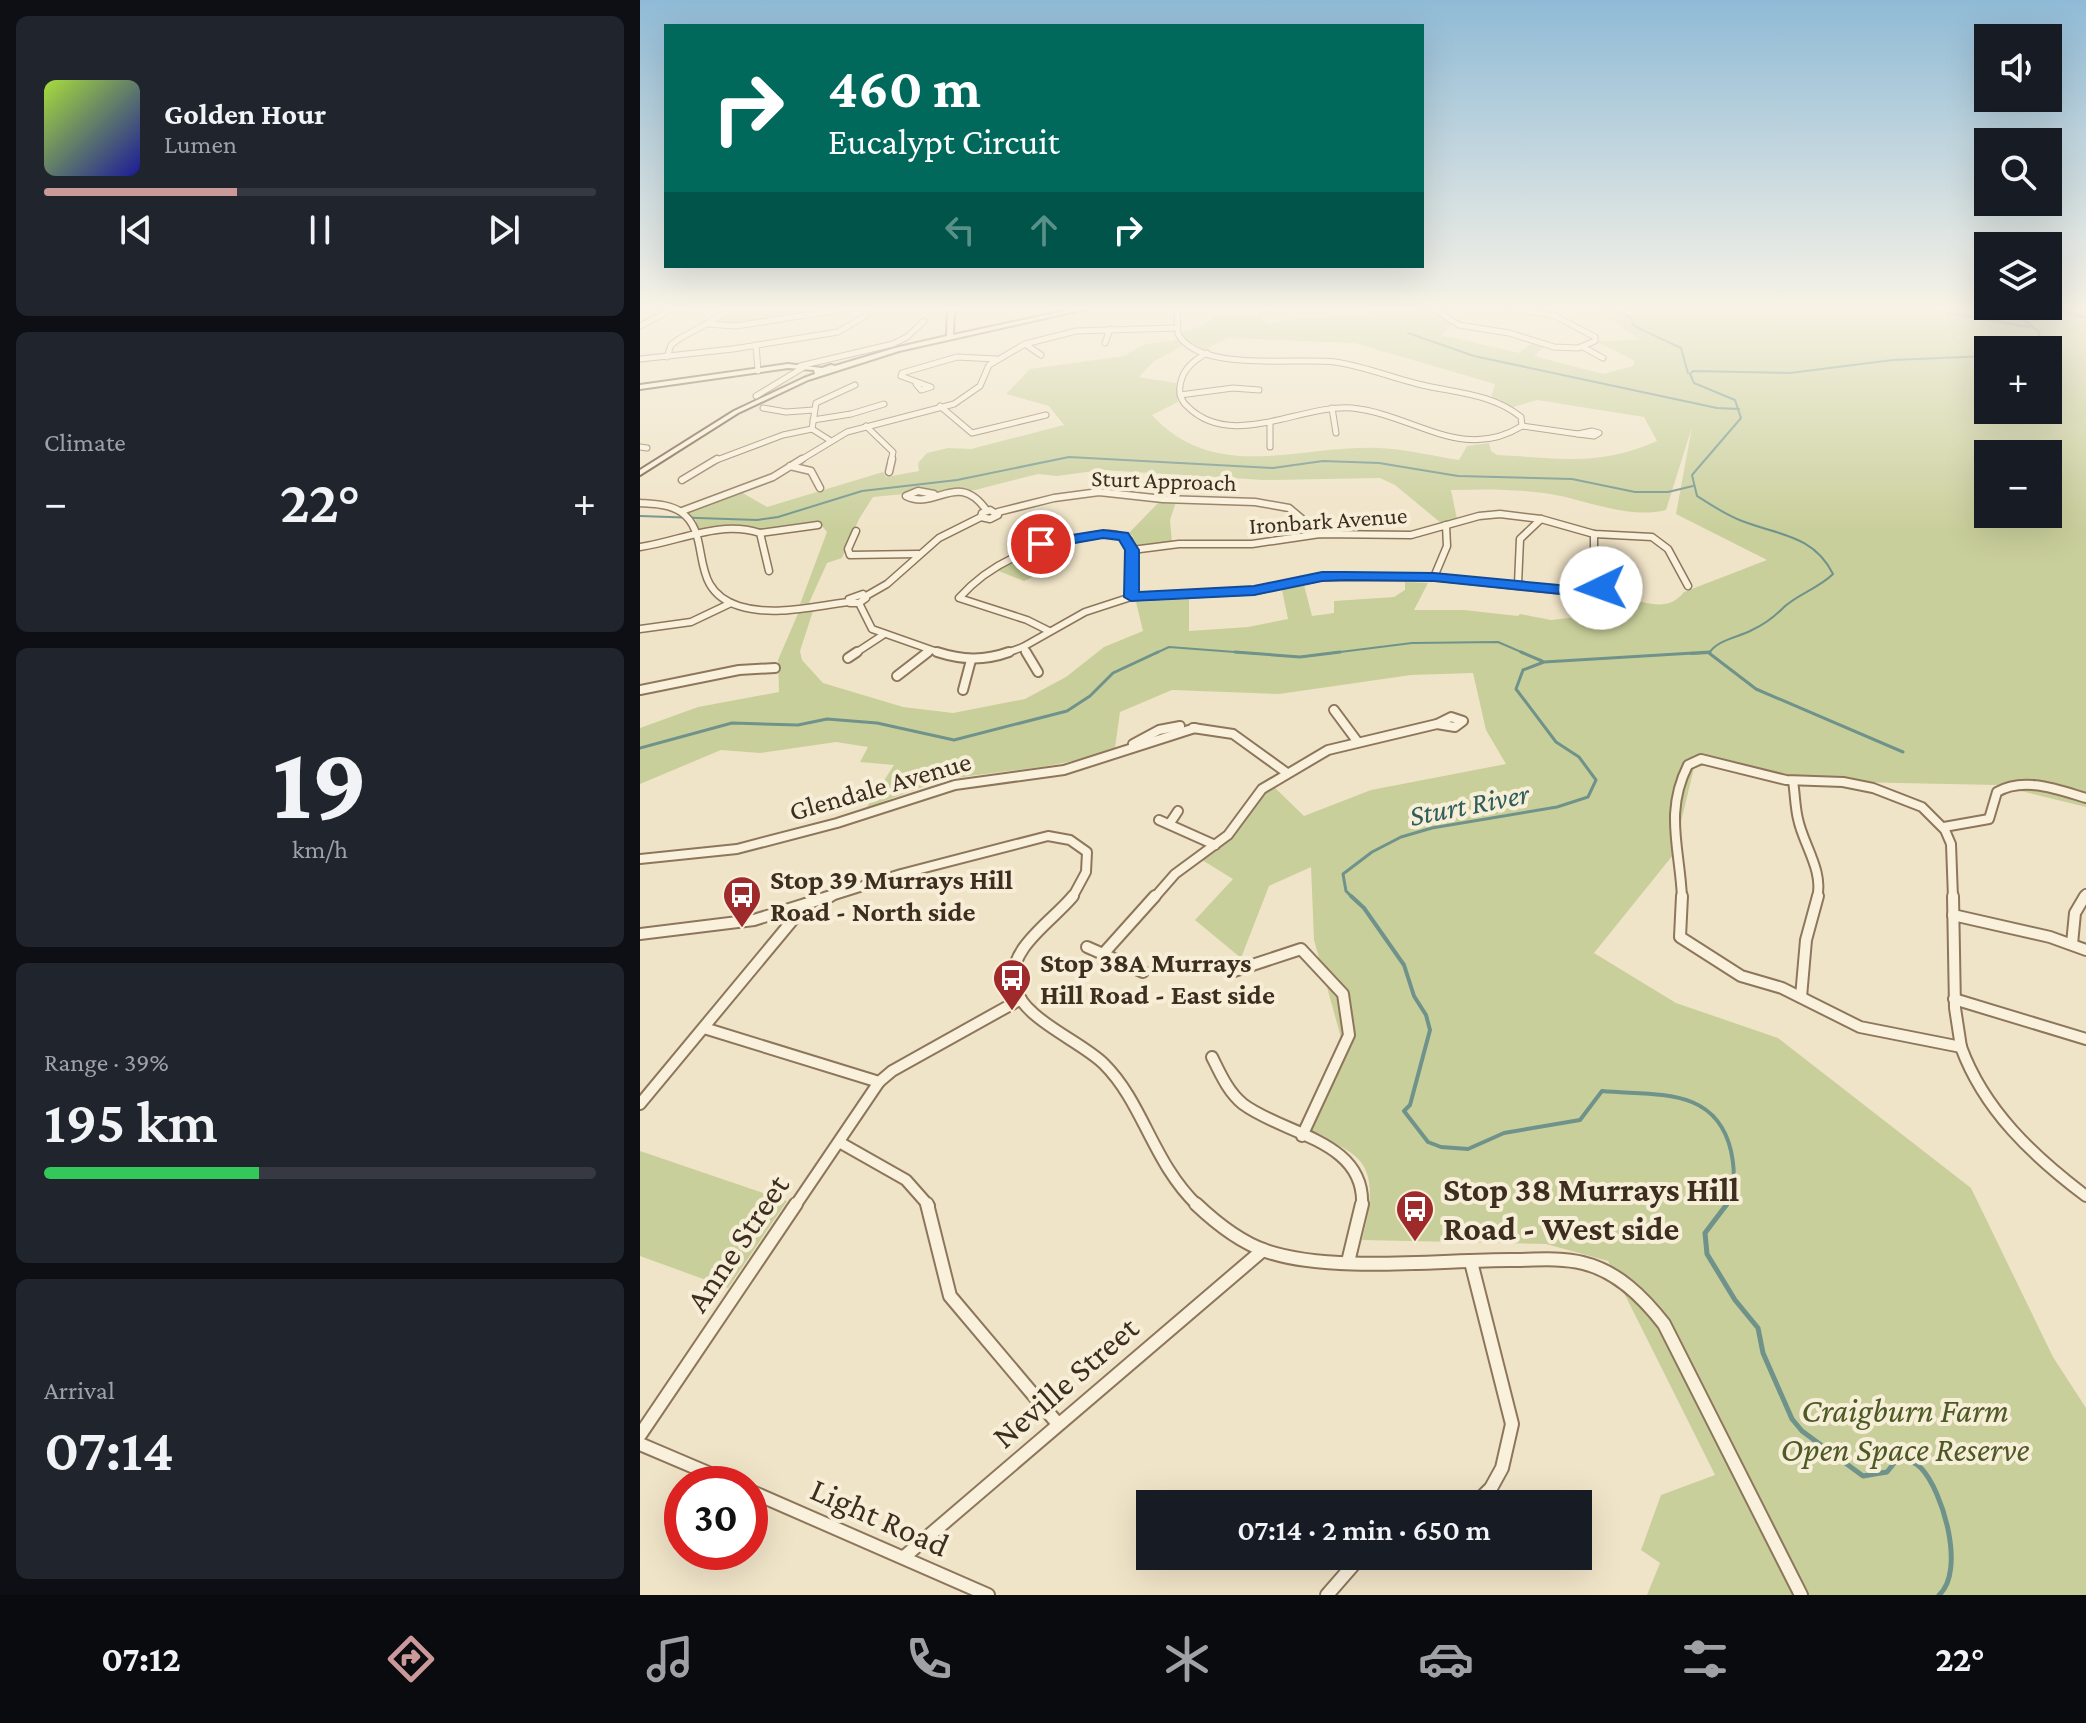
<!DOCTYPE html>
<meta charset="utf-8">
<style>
body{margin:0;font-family:"Crimson Pro",serif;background:#20242c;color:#f1f3f6;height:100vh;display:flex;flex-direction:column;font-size:30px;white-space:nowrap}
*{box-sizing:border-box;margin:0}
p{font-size:26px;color:#9ea1a6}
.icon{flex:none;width:44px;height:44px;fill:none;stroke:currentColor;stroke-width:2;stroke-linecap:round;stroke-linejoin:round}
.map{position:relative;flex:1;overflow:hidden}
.details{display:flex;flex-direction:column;gap:16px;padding:16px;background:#0d0f14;width:640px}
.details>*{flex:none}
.guide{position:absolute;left:24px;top:24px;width:760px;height:244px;border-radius:0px;box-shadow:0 8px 32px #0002;background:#00695c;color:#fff;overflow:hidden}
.controls{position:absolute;left:1334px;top:24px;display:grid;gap:16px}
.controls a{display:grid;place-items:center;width:88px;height:88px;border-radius:0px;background:#171b24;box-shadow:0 8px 32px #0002;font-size:40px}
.speed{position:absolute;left:24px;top:1466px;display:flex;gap:16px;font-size:40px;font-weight:700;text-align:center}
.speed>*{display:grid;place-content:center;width:104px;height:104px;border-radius:50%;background:#171b24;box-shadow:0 8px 32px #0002;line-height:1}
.speed .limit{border:12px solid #d22;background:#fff;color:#111}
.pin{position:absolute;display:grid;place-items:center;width:68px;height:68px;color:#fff;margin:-34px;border:4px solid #fff;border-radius:50%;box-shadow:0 2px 8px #0007}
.me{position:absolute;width:88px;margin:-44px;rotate:267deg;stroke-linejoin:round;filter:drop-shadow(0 0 6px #0008)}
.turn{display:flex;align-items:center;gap:28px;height:168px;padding:0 32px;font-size:36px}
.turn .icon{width:104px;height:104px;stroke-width:2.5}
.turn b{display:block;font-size:56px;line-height:68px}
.lanes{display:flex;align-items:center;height:76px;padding:0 32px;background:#0003;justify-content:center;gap:40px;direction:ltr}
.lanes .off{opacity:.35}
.big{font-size:60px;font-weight:600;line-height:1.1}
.details .card{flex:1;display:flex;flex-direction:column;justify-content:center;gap:12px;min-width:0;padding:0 28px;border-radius:12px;background:#20242c}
.details .dial{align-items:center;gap:0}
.dial b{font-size:104px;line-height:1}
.song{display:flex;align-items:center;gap:24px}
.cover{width:96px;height:96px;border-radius:12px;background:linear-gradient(135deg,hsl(80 70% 55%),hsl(240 70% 35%))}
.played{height:8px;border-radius:4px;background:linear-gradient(90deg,#cc999b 35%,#363941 35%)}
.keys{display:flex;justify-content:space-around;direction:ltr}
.heat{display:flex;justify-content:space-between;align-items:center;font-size:44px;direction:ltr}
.charge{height:12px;border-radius:6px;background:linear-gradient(90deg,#34c759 39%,#363941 0)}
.trip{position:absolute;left:496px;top:1490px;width:456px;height:80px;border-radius:0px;background:#171b24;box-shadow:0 8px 32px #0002;font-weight:600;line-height:80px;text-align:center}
.tab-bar{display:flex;height:128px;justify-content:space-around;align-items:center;background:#090b0e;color:#9ea1a6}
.tab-bar .icon{width:56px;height:56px}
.tab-bar .selected{color:#cc999b}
.tab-bar b{font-size:36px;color:#f1f3f6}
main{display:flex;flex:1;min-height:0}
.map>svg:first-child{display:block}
.green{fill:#c9cf9b;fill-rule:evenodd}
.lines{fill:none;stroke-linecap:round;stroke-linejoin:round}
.stream-far3{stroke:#6f938a;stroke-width:2}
.stream-far2{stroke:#6f938a;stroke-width:3}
.stream-far1{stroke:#6f938a;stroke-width:4}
.stream{stroke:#6f938a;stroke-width:5}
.street-far4-casing{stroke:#8d765c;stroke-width:7}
.street-far3-casing{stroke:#8d765c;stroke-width:9}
.street-far2-casing{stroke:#8d765c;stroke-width:12}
.street-far1-casing{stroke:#8d765c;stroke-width:14}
.street-casing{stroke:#8d765c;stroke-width:16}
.secondary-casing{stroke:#6f573f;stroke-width:4}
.street-far4{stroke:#faf1dc;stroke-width:5}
.street-far3{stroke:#faf1dc;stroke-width:6}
.street-far2{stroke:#faf1dc;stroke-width:8}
.street-far1{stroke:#faf1dc;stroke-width:10}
.street{stroke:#faf1dc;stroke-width:12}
.secondary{fill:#faf1dc;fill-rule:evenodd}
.route{fill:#1a73e8;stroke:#114b97;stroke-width:2}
.labels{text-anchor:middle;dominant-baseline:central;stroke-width:8;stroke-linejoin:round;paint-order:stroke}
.far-street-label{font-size:24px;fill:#3d2e20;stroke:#f7eed8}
.street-label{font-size:28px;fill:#3d2e20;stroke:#f7eed8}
.poi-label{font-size:28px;font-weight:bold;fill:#3d2e20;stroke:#f7eed8;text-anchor:start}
.water-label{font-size:30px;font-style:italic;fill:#2f5d5a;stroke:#f7eed8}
.near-poi-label{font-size:34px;font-weight:bold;fill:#3d2e20;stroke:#f7eed8;text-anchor:start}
.near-street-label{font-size:34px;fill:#3d2e20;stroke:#f7eed8}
.near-park-label{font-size:34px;font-style:italic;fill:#4d5a26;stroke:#f7eed8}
</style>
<main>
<section class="details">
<div class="card">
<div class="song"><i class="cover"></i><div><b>Golden Hour</b><p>Lumen</p></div></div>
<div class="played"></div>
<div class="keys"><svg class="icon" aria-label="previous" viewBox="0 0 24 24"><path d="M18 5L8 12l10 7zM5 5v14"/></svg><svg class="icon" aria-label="pause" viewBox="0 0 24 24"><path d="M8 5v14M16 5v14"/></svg><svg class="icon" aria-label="next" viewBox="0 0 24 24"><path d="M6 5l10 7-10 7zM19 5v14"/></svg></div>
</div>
<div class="card"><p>Climate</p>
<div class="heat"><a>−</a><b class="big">22°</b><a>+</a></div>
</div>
<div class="card dial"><b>19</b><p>km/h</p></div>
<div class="card"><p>Range · 39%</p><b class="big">195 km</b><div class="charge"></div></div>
<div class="card"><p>Arrival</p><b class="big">07:14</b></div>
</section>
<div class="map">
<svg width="1446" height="1595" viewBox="0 0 1446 1595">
<rect width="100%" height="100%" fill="#f0e4c8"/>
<g class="green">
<polygon points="98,308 201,308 98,325 73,322"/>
<path d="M727 308 796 311 814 324 801 335 879 353 895 341 906 345 894 356 963 374 993 366 995 361 955 341 1000 340 955 308H1446V807L1357 785 1161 781 1076 763 1054 768 1033 855 954 953 1036 1003 1138 1038 1331 1188 1413 1357 1446 1408V1595H1007L1020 1563 1001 1550 1021 1495 1075 1475 968 1261 906 1244 722 1240C728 1215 739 1176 715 1156 704 1146 685 1140 671 1132L706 1056 674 940 671 867 629 886 601 958 555 920 593 879 562 860 593 836 618 798 633 786 664 816 731 790 866 764 846 730 833 673 771 675 639 694 532 690 480 712 475 748C423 769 370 769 316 778 286 783 255 798 227 807L254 765 220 762 228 747 196 742 120 753 81 750 0 784V728L58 707 139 692 138 660 160 609 174 608 160 651 162 660 183 683 263 707 313 713 385 699 426 677 464 647 503 631 496 602 549 599V631L608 627 648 619 642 590 664 585 672 616 694 613V601L754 597 765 590V582L788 583 774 610H824L878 616 880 614 911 620 980 612 965 595 968 590C994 598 1025 617 1044 592L1127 560 1036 514 1052 427 1026 510C986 520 943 498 904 493 873 489 842 489 811 490L817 519 801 523 755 485 740 478 624 480 462 470 417 476 398 474 335 490 296 492 276 489 264 494 233 497 219 519 202 558 187 563 169 603 160 604 187 532 179 522 121 531 90 527 59 529 55 519 48 513 101 492 127 507 243 472 246 477 279 471 278 463 287 453 308 448 331 449 424 425 409 406 366 394 390 369 484 356 505 344 538 340 543 346 514 361 499 377 536 383 538 402 512 415C575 484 658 445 739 448 766 449 793 456 819 460L827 446 849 443 851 451 857 455C917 458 959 467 1017 441L1004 417 897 400 873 407 851 398 855 384 714 343 588 338 564 350 545 340 542 332 561 327 575 316 623 314 621 319 629 324 655 318 729 316ZM1348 350H1408V410H1348ZM1348 454H1408V514H1348Z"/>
<polygon points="520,501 536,502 530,520 532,543 495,545 493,536 488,534"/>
<polygon points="401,549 414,567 384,581 356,570 387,551"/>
<polygon points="0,1151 147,1201 88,1288 0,1256"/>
</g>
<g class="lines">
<g class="stream-far3">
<polyline points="972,308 991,318 994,326 1041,348 1048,373"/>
<polyline points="1279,308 1389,327"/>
<polyline points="1357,308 1380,317"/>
<polyline points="1388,308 1380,317 1399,332 1400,348 1392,350"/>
<polyline points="1411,308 1446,318"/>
<polyline points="768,333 834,356 1077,408 1099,409"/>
<polyline points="0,516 117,520 138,517 222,491 317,480 429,457 633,468 683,461 739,463 818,476 932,479 995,492 1028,492 1053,486"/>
<polyline points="514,654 529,647 621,654"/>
<polyline points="684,654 772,643 858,642 886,654"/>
<path d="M1051 654 1069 653C1079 639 1097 638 1112 630 1123 625 1134 617 1142 609 1155 595 1178 589 1193 574 1174 535 1138 535 1102 521 1086 515 1071 505 1057 496L1052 475 1101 418 1095 400 1054 383 1050 374 1053 371 1150 373 1253 360 1348 356"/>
</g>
<g class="stream-far2">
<polyline points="595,652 660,657 700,652"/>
<polyline points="881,652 902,661"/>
<polyline points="1069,653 1116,689 1263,752"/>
<polyline points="0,748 92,723 158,725 187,719 237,723 314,740 427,711 450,696 473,673 518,652"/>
<polyline points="713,898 706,891 703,874 732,852 761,837 792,828 917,807 948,797 956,780 939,757 916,742 876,689 883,670 904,662 1070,652"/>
</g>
<path class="stream-far1" d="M711 896 724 908 764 965 774 996 786 1015 790 1030 770 1105 764 1111 788 1142 801 1147 828 1149 864 1133 940 1120 962 1091C1016 1096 1076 1086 1091 1151 1095 1170 1096 1190 1086 1206"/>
<path class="stream" d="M1087 1204 1065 1233 1067 1254 1095 1300 1118 1328 1123 1353 1152 1419 1162 1431 1223 1476 1247 1472 1259 1457C1267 1459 1275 1462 1281 1468 1303 1491 1326 1571 1299 1595"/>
<defs>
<g id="street-far4">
<path d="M537 308 538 334C560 373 655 357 695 362 723 366 750 377 778 384 814 393 851 393 881 417L882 426"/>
<polyline points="793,308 819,325 869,333 914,347 938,348 955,341 955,337 913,315 868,308"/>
<polyline points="622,311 625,308"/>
<polyline points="67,324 96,326 211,308"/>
<polyline points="0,326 35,308"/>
<polyline points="465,343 470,329"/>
<polyline points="385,344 401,355"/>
<polyline points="116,345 118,371"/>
<polyline points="943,347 963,358"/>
<path d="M567 353C556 359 546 366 542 378 538 388 539 399 547 406 591 451 661 404 712 408 773 414 822 463 882 426"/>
<polyline points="27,357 31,345 39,339 95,308"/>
<polyline points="0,359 93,349 198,332 227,315 224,309 216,308"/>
<polyline points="160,366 253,344 267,337 284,321"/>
<polyline points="276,384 281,390 291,387 261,376 262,373 317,357 356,359"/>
<polyline points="540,395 593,388 619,390"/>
<polyline points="116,396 164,367"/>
<polyline points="300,406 332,433 406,415"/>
<polyline points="123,408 146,412 174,410"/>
<polyline points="692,408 696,433"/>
<polyline points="173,420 211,414 244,404"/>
<polyline points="630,423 630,447"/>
<polyline points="226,426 253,452 251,461"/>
<polyline points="882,426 938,434"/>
<polygon points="952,431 959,433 954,436 938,434"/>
<polyline points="191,441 172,429 176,403 215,385"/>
<polyline points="0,447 7,448"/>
<polyline points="74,461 143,435 172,429"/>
<polyline points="159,461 207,432 314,404 340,386 349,365 385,344 436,331 536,328"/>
</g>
<g id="street-far3">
<polyline points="150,466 171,471 180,488"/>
<polyline points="249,472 252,459"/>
<polyline points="42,480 77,459"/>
<path d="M294 494 278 491 266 496C296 511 318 469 347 511"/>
<path d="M0 503C14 504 29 504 41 512 74 535 45 589 99 606 134 617 174 606 209 602"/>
<polygon points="350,510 358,515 350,519 341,517 342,513"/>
<polyline points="42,511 133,477 162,459"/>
<polyline points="358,512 414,498 459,492 523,499 615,502 649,508 680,534"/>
<polyline points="216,531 208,549 210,555 278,554"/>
<polyline points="120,533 178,525"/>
<path d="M0 547C41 541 79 520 120 533L129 571"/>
<polyline points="492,550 539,544 612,544 680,534 771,535 839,516 860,514 901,519 954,534 1012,537 1028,549 1048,586"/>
<polyline points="400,573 416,565 401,544"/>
<polyline points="794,577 807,546 806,525"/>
<polyline points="878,584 880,539 901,519"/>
<polygon points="223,594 226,598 219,603 210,603 209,599"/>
<polyline points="226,596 247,584 299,538 341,517"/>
<polyline points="219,603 232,629 303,654"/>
<polyline points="0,629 51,622 91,603"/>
<path d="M409 631 387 620 319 598C351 562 393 546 440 538 458 535 473 530 489 540L492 550 491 597"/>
<polyline points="383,647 387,654"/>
<polyline points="214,654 243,635"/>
<polyline points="285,654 289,651"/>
<polyline points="364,654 383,647 445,612 491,597 614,591 682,577 794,577 927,591 957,591 962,583 954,563 954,534"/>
</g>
<g id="street-far2">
<path d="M297 652C322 660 344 661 369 652"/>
<polyline points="386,652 398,672"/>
<polyline points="208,658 217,652"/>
<polyline points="257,676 288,652"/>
<polyline points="0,690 99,670 135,668"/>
<polyline points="323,690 331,660"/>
<polyline points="694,710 717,741"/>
<polygon points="811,717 823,721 815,727 797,724"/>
<polyline points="553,728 593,734 647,773"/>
<polyline points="493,744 519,730 540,726"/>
<path d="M1153 781C1155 793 1155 807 1158 819 1163 844 1184 871 1177 898"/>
<polyline points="519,820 575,845"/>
<polyline points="530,823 538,811"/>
<path d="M1304 827 1349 819 1357 792C1384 776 1419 790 1446 798"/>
<polyline points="0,859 97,849 197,823 315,785 424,770 555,728"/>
<polyline points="185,898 261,874 408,836 430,840 447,852 446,872 432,898"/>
<polyline points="514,898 535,874 588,835 622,789 688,750 797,724"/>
<path d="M1042 898C1040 848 1024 813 1048 765L1061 759 1146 780 1203 782 1233 788 1282 807 1305 830 1311 844 1313 898"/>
<polyline points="1444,898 1446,894"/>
</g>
<g id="street-far1">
<path d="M433 896C414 920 367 948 374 984 381 1019 440 1040 464 1064 504 1104 512 1162 558 1206"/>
<polyline points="1042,896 1040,937 1101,976 1142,988 1220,1027 1321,1047"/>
<polyline points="1313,896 1315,1008 1321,1047"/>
<polyline points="1313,915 1410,937 1446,950"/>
<polyline points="0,934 114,920 191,896"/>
<polyline points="1432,944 1435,913 1445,896"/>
<polyline points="447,947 463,954"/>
<polyline points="503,972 463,954 515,896"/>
<polyline points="591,972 661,949 703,994 709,1035 662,1136"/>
<polyline points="1161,997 1166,940 1178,896"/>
<polyline points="1314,999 1446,1039"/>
<polyline points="64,1028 239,1082 252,1071 381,999"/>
<path d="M1321 1047C1344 1110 1393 1156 1446 1196"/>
<path d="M572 1057C580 1073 588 1092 603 1104 644 1135 726 1140 722 1206"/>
<polyline points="0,1104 166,904"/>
<polyline points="199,1142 266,1180 289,1206"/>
<polyline points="155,1206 239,1082"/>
</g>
<g id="street">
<polyline points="287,1204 310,1296 418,1424"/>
<path d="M556 1204C576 1223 600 1242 626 1251 690 1273 800 1260 870 1260 893 1260 920 1257 943 1263 977 1271 1003 1297 1024 1324L1161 1595"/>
<polyline points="708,1262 722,1204"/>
<polyline points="831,1262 872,1424 862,1468 851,1488 835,1504"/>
<polyline points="0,1435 156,1204"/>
<polyline points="0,1444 94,1484"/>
<polyline points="110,1491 348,1595"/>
<polyline points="264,1557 623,1250"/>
<polyline points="687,1595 721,1556"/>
</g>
<polygon id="secondary" points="308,308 314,308 313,335 439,308 450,308 259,351 168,380 98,413 0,475 0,470 94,411 164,378 175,374 174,370 148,368 0,389 0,385 148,364 182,368 191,365 195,366 255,348 307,336"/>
</defs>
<use href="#street-far4" class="street-far4-casing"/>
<use href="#street-far3" class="street-far3-casing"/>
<use href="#street-far2" class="street-far2-casing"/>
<use href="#street-far1" class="street-far1-casing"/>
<use href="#street" class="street-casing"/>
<use href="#secondary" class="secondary-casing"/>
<use href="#street-far4" class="street-far4"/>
<use href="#street-far3" class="street-far3"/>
<use href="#street-far2" class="street-far2"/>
<use href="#street-far1" class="street-far1"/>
<use href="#street" class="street"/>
<use href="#secondary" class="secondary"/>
</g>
<linearGradient id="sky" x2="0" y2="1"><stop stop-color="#8fbad6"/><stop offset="0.58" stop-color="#f8f3e6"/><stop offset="1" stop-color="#f8f3e6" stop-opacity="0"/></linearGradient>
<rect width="1446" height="531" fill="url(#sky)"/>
<polygon class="route" points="463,530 488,533 499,550 499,592 614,586 682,572 706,572 794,573 940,587 961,584 968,588 940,596 794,581 706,580 682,581 614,595 491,601 484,597 485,550 479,540 463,538 401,549 394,544 401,540"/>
<defs>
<symbol id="bus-pin" viewBox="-11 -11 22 30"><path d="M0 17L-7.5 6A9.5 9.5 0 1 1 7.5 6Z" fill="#9e2a2b" stroke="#f7eed8"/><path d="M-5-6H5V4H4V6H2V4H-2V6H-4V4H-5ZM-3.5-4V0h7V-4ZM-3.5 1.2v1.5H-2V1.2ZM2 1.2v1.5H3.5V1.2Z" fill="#fff"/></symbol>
</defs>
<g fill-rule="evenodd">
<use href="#bus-pin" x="80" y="873" width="44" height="60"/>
<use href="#bus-pin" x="350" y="956" width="44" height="60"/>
<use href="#bus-pin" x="753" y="1187" width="44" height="60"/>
</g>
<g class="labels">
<g class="far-street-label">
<text transform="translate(524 480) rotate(2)">Sturt Approach</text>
<text transform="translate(688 520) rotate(-4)">Ironbark Avenue</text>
</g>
<g class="street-label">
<text transform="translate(240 786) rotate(-16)">Glendale Avenue</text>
</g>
<g class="poi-label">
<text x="130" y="879">Stop 39 Murrays Hill<tspan x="130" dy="32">Road - North side</tspan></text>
<text x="400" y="962">Stop 38A Murrays<tspan x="400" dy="32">Hill Road - East side</tspan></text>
</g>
<g class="water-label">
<text transform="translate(829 804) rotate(-11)">Sturt River</text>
</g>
<g class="near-poi-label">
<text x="803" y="1189">Stop 38 Murrays Hill<tspan x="803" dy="39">Road - West side</tspan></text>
</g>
<g class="near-street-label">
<text transform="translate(97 1243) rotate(-56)">Anne Street</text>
<text transform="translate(425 1382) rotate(-41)">Neville Street</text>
<text transform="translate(240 1517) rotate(24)">Light Road</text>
</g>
<g class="near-park-label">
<text x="1265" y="1410">Craigburn Farm<tspan x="1265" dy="39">Open Space Reserve</tspan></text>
</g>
</g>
</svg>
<div class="controls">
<a><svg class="icon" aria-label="sound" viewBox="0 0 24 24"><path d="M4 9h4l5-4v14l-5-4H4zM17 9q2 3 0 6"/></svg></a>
<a><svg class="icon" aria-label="search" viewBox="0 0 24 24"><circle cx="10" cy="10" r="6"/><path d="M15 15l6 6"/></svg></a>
<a><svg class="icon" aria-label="layers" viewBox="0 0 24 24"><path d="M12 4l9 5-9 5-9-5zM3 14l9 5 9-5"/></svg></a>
<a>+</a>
<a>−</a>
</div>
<div class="speed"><div class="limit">30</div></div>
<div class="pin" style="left:401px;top:544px;background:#d93025"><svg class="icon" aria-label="arrive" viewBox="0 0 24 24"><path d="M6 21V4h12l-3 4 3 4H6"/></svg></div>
<svg class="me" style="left:961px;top:588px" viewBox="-20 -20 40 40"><circle r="19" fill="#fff"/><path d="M0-13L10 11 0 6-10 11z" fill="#1a73e8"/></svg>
<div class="trip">07:14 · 2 min · 650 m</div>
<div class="guide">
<div class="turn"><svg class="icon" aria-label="right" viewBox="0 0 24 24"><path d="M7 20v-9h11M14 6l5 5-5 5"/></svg><div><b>460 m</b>Eucalypt Circuit</div></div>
<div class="lanes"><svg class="icon off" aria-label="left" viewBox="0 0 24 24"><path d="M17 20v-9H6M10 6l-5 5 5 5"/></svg><svg class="icon off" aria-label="ahead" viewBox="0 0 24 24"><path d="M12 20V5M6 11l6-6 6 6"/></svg><svg class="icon" aria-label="right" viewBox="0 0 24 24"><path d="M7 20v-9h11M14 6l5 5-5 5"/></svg></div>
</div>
</div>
</main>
<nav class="tab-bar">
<b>07:12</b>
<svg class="icon selected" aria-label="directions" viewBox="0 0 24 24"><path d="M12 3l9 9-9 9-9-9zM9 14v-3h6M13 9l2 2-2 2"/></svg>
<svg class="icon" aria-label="music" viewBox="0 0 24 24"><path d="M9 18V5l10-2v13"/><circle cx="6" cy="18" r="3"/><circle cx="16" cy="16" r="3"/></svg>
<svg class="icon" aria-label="phone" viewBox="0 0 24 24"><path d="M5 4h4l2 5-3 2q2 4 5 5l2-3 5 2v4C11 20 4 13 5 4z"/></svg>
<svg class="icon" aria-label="climate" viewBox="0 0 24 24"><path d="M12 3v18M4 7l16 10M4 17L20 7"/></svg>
<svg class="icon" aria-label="car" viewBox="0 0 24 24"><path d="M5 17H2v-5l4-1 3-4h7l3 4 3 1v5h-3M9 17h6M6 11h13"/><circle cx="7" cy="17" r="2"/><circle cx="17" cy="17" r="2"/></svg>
<svg class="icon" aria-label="filters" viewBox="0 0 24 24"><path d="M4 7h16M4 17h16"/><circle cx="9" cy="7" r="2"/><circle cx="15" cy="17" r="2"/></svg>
<b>22°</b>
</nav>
